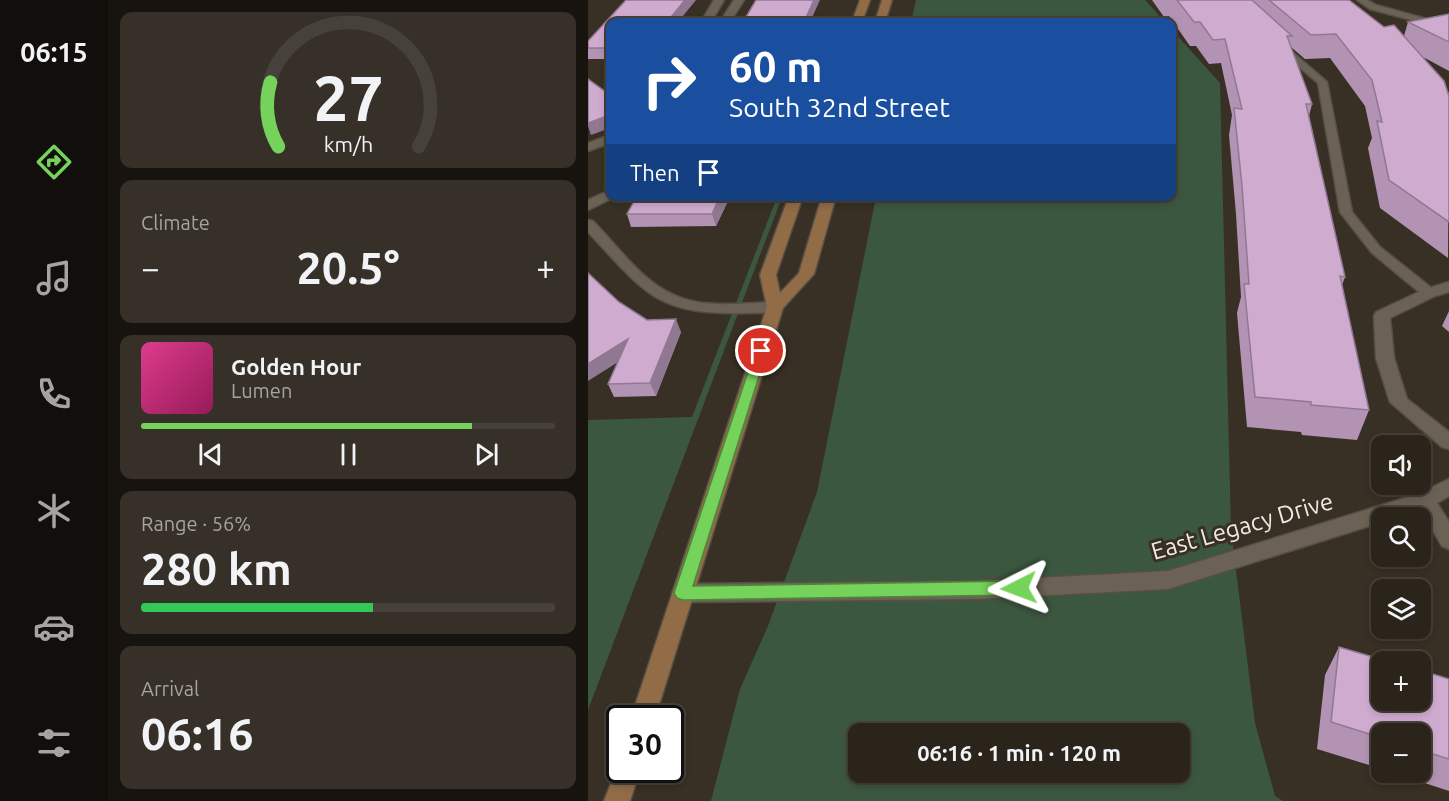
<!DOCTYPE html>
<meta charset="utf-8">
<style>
body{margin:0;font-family:Ubuntu,sans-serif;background:#363028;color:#f1f3f6;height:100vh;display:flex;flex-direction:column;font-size:22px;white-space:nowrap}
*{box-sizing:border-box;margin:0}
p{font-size:20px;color:#a5a4a3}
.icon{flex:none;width:33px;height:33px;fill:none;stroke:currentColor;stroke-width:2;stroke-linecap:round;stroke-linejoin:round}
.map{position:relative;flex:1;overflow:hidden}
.drawer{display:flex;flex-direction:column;gap:12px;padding:12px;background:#17140f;width:480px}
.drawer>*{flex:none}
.top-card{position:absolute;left:18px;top:18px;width:570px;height:183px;border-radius:12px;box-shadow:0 3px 9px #0003,0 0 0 2px #46413a;background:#1a4fa0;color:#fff;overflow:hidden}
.controls{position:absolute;left:783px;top:435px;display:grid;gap:12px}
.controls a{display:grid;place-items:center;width:60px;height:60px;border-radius:12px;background:#2a241b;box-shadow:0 3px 9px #0003,0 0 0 2px #46413a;font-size:30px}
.speed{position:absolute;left:18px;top:705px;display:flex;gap:12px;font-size:30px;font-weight:700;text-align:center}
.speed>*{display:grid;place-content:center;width:78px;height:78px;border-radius:50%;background:#2a241b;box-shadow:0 3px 9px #0003,0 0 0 2px #46413a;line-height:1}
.speed .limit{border:3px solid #111;border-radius:9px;background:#fff;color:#111}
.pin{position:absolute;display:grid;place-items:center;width:51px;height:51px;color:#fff;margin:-26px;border:3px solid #fff;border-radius:50%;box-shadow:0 2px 6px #0007}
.me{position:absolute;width:66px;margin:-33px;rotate:267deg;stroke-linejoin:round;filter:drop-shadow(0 0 4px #0008)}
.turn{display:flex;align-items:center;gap:21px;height:126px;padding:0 24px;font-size:27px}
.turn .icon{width:78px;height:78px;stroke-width:2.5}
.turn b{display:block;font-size:42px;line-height:51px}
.then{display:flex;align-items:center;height:57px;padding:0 24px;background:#0003;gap:12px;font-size:22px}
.big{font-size:45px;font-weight:700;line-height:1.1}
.drawer .widget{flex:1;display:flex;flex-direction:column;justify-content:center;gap:9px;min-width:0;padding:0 21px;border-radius:12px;background:#363028}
.drawer .dial{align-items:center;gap:0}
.dial svg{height:156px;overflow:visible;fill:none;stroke:#46413a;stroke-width:7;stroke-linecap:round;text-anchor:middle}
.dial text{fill:#f1f3f6;stroke:none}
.song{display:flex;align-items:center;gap:18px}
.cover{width:72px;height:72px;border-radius:9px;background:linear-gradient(135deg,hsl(330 70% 55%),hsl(330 70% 35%))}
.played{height:6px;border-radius:3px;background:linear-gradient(90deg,#75d25b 80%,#46413a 80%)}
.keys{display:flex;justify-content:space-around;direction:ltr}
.heat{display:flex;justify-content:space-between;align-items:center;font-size:33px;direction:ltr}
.charge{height:9px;border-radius:4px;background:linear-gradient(90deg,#34c759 56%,#46413a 0)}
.trip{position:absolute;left:260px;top:723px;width:342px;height:60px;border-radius:12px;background:#2a241b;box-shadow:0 3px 9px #0003,0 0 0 2px #46413a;font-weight:700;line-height:60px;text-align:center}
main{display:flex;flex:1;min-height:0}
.dock{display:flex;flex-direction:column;width:108px;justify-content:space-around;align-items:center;background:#110e0b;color:#a5a4a3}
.dock .icon{width:42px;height:42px}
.dock .active{color:#75d25b}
.dock b{font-size:27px;color:#f1f3f6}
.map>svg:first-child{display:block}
.green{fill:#3c5740;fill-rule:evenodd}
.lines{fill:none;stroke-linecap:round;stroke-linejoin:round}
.lane-casing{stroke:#554f44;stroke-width:3}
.street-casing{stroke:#554f44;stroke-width:3}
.secondary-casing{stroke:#554f44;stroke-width:3}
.lane{fill:#6b6255;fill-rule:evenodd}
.street{fill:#6b6255;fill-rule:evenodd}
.secondary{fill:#926c47;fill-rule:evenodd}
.wall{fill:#b293b3}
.shaded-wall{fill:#917892}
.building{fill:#cfabd0;stroke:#917892;stroke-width:1.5}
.route{fill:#75d25b;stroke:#4c883b;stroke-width:1.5}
.labels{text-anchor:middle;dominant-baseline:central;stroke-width:6;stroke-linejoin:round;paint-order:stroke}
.near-street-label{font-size:24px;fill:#efeae2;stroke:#383024}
</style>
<main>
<nav class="dock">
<b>06:15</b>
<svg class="icon active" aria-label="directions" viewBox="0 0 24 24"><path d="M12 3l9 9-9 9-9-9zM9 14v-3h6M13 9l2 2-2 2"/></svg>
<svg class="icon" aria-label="music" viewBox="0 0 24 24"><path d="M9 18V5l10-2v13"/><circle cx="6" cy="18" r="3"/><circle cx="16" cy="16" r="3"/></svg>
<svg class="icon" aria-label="phone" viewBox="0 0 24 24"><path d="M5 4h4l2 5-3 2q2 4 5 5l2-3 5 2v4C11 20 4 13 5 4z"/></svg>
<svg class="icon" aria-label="climate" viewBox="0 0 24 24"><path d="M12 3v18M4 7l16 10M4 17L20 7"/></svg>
<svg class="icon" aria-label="car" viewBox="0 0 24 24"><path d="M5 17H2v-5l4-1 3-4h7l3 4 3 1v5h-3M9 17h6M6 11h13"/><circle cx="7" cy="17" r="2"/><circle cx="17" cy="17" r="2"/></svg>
<svg class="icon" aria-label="filters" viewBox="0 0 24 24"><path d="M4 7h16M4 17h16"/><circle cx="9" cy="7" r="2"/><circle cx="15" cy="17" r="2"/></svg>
</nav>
<section class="drawer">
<div class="widget dial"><svg viewBox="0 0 100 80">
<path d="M14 69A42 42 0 1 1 86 69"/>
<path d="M14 69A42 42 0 0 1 10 36" stroke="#75d25b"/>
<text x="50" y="56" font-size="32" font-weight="700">27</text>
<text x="50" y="72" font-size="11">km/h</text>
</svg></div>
<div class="widget"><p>Climate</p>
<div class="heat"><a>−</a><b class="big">20.5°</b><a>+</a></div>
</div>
<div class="widget">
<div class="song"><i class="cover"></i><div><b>Golden Hour</b><p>Lumen</p></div></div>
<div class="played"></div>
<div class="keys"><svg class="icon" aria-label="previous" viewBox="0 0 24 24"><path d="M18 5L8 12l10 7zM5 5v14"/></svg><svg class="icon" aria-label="pause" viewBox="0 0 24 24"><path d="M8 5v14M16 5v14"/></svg><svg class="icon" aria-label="next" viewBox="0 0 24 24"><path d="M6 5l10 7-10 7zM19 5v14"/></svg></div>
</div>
<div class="widget"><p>Range · 56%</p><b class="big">280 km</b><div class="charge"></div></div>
<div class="widget"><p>Arrival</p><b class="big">06:16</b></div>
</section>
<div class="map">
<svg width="861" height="801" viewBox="0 0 861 801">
<rect width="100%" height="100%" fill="#383024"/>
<g class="green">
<polygon points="328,0 557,0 577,22 323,22"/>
<path d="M584 30 632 83 643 530 667 723 687 796 695 801H123L152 689 180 626 229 492 288 197 584 196ZM270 734H591V772H270Z"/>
<polygon points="189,197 194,197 0,710 0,420 104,417"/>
</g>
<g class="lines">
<defs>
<g id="lane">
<polygon points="769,0 779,0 788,5 861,25 861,30 782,9"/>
<polygon points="690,45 696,45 739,82 764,212 792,247 846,290 848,293 846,296 836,296 784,253 752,212 730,83 690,49"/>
</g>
<g id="street">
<polygon points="126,0 136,0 123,22 113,22"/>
<polygon points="146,0 156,0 142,22 132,22"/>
<polygon points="22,135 22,143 0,151 0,143"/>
<polygon points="22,190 22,196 27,197 0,210 0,200"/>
<path d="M0 220 5 221C30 246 53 281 86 295 116 309 155 303 187 302L195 307C189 315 170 312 160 313 68 315 59 295 0 232Z"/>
<polygon points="861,282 861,292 847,296 802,318 806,358 819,399 861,432 861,449 854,447 802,402 788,358 786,316 788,312 835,290"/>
<polygon points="861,479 861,496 849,503 861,522 861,549 854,546 832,509 806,518 794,518 794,522 580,589 388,599 95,602 87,600 84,593 87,586 95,584 388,581 580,571 830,494"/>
</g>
<g id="secondary">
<polygon points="272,0 282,0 274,22 264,22"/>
<polygon points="294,0 304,0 297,22 287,22"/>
<polygon points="201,196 215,196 188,275 192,293 211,273 234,196 248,196 226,274 195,308 67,718 43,718 179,307 172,275"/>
<polygon points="32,760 32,770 52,770 42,801 16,801"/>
</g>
</defs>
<use href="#lane" class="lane-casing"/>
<use href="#street" class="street-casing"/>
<use href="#secondary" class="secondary-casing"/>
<use href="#lane" class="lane"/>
<use href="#street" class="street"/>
<use href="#secondary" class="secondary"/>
</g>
<g class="wall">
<polygon points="564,0 761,0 796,27 816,36 820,22 861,14 861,71 835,57 861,96 860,258 792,208 780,148 784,138 777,106 742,58 717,59 703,47 724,104 721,116 757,277 754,285 781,410 769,440 714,435 713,432 659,427 649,313 653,297 648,214 641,135 644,115 633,63 621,64 608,46 602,46 581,16 576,17"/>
<polygon points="22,22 22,59 0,59 0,41"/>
<polygon points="49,196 144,196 141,203 139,203 128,226 43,227 39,214"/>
<polygon points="31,302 59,320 93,332 68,396 26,397 20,384 30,362"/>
<polygon points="861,311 861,332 854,326"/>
<polygon points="751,647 861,679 861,791 803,772 832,772 832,734 794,734 794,769 729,749 737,675"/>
</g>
<g class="shaded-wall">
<polygon points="97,0 108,0 90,22 79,22"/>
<polygon points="226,0 232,0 222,22 216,22"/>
<polygon points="22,115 22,128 3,135 0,126 0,123"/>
<polygon points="132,196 137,196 139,203 128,226 124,214"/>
<polygon points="140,196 144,196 141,203"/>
<polygon points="88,319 93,332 68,396 62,383"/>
<polygon points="40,339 46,352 0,381 0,364"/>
</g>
<g class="building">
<polygon points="38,0 97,0 79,22 22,22 22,48 0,48 0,41"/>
<polygon points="168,0 226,0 216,22 155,22"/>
<polygon points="589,0 664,0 704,36 699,36 724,104 718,104 757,277 752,276 781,410 723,405 723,402 667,397 656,284 661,284 654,186 646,108 654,109 637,39 625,40 612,22 606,22"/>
<polygon points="681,0 761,0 796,27 806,25 856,81 861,96 861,222 801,180 789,121 794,122 784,80 748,34 723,35"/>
<polygon points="861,14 861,42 820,22"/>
<polygon points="0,79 22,95 22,115 0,123"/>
<polygon points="49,196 132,196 124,214 39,214"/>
<polygon points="0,273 31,302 59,320 88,319 62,383 20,384 40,339 0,364"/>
<polygon points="751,647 802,662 794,662 794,700 832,700 832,670 861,679 861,759 832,750 832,734 794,734 794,738 743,722"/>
</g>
<polygon class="route" points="173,347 179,351 105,586 431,581 437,583 439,588 437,593 431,595 95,600 89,598 86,593 167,351"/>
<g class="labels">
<g class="near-street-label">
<text transform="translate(654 526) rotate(-16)">East Legacy Drive</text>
</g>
</g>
</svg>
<div class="controls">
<a><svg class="icon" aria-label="sound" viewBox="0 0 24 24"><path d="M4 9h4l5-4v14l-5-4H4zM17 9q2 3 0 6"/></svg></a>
<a><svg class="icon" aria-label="search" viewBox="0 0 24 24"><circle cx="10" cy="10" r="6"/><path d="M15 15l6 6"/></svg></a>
<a><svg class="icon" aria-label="layers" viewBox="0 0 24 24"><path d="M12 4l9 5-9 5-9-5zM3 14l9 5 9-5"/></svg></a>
<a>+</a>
<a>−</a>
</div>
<div class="speed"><div class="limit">30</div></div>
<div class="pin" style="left:173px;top:351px;background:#d93025"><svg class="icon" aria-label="arrive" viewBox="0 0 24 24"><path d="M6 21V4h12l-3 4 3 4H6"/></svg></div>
<svg class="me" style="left:431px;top:588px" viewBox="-20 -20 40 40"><path d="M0-17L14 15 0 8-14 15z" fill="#75d25b" stroke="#fff" stroke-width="4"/></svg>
<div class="trip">06:16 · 1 min · 120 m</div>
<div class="top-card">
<div class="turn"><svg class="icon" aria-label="right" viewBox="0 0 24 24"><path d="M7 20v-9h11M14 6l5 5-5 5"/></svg><div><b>60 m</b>South 32nd Street</div></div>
<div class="then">Then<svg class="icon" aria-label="arrive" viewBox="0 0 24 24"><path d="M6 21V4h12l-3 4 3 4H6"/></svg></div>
</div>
</div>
</main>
